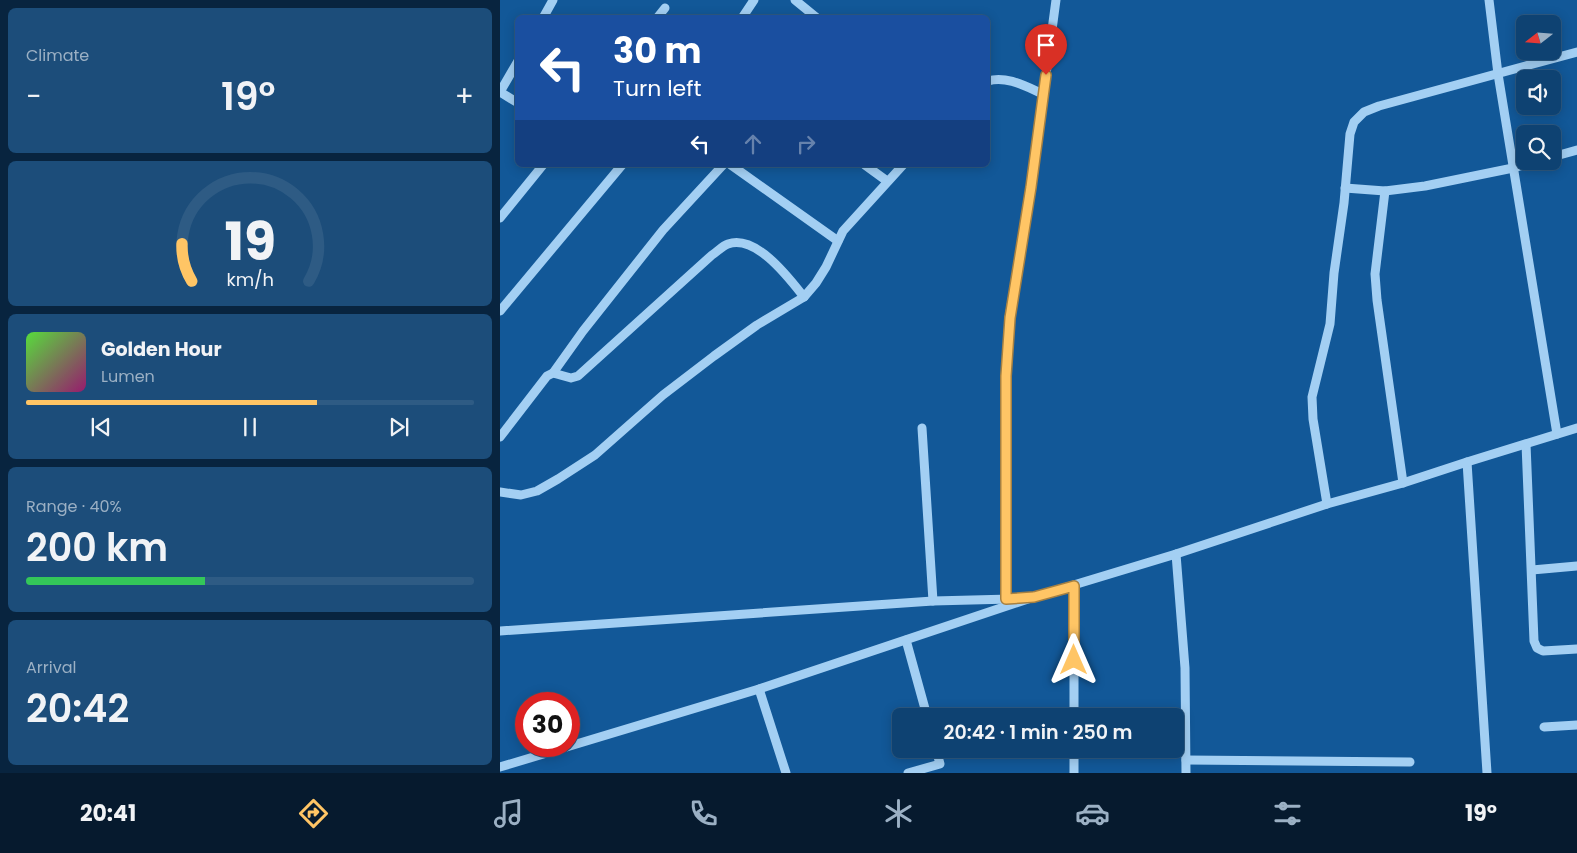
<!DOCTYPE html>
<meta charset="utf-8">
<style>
body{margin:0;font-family:Poppins,sans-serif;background:#1c4d7a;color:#f1f3f6;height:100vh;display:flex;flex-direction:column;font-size:19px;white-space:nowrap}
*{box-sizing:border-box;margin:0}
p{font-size:16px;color:#9bb0c4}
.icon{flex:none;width:28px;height:28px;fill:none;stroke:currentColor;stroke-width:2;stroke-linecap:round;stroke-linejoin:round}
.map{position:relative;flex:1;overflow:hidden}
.drawer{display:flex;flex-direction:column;gap:8px;padding:8px;background:#08243f;width:500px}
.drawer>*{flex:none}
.top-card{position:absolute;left:15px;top:15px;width:475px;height:152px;border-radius:8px;box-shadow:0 2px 12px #0003,0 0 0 1px #2e5b84;background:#1a4fa0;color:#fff;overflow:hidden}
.needle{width:32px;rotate:253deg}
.controls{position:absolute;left:1016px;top:15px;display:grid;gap:10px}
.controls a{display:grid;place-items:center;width:45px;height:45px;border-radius:8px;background:#0e4272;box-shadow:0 2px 12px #0003,0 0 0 1px #2e5b84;font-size:25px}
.speed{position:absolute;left:15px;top:692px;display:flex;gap:10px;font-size:25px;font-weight:700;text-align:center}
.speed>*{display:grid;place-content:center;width:65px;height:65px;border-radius:50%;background:#0e4272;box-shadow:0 2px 12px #0003,0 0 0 1px #2e5b84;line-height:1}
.speed .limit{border:8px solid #d22;background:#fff;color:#111}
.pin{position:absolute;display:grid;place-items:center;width:42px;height:42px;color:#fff;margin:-51px -21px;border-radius:50% 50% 50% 0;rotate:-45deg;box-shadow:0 0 5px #0007}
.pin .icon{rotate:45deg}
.me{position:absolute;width:55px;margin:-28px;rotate:0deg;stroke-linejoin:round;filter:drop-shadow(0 0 4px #0008)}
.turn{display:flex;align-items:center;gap:18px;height:105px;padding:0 15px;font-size:22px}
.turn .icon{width:65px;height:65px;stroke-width:2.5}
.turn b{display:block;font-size:35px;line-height:42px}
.lanes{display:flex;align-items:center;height:48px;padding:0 15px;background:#0003;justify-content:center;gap:25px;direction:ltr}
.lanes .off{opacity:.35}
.big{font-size:38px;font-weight:600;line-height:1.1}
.drawer .widget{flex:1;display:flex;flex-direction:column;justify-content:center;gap:8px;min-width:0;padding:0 18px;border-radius:8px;background:#1c4d7a}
.drawer .dial{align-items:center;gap:0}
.dial svg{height:130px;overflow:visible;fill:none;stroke:#2e5b84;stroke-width:7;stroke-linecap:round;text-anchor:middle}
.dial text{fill:#f1f3f6;stroke:none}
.song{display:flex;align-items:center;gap:15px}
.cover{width:60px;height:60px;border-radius:8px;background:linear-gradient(135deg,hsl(110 70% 55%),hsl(320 70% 35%))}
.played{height:5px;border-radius:2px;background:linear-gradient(90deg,#ffc565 65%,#2e5b84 65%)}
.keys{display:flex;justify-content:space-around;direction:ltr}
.heat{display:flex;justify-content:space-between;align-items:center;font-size:28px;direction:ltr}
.charge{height:8px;border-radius:4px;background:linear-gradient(90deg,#34c759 40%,#2e5b84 0)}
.trip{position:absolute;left:392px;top:708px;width:292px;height:50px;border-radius:8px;background:#0e4272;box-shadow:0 2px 12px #0003,0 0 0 1px #2e5b84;font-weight:600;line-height:50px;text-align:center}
.tab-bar{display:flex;height:80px;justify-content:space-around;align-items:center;background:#061a2e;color:#9bb0c4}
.tab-bar .icon{width:35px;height:35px}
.tab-bar .current{color:#ffc565}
.tab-bar b{font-size:22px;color:#f1f3f6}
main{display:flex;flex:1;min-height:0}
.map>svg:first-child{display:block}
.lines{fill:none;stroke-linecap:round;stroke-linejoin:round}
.minor{stroke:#a3cff3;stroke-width:9}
.route-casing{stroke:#a68042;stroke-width:12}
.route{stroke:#ffc565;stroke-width:9}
</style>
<main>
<section class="drawer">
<div class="widget"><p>Climate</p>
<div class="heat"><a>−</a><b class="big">19°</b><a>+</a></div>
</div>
<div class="widget dial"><svg viewBox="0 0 100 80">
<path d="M14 69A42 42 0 1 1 86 69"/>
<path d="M14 69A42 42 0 0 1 8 46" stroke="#ffc565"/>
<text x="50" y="56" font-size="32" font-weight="700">19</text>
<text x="50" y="72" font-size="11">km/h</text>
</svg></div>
<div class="widget">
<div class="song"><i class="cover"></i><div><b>Golden Hour</b><p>Lumen</p></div></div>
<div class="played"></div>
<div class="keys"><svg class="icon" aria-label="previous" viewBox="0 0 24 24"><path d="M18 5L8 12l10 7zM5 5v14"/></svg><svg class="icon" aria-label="pause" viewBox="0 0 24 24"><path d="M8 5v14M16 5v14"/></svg><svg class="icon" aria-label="next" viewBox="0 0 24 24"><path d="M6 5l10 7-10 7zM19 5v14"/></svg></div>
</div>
<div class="widget"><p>Range · 40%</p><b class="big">200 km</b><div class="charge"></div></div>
<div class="widget"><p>Arrival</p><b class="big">20:42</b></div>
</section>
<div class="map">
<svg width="1077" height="773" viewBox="0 0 1077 773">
<rect width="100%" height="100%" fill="#125898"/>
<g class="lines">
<g class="minor">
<polyline points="295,0 317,18"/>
<polyline points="989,0 998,74 1057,434"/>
<polyline points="43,18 53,0"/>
<polyline points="157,18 165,8"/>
<polyline points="242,18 254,0"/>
<path d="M488 81C506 75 527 87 543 94"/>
<polyline points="0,92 18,61"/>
<polyline points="0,92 18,103"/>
<polyline points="1052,157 1077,150"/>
<polyline points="231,165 338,241"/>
<polyline points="365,165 387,181"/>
<polyline points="845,188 885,191 925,186 1013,168 1037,161"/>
<polyline points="885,191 875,274 877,300 903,483"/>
<polyline points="0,218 43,165"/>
<polyline points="0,311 122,165"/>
<polyline points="53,373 83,331 163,230 223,165"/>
<polyline points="422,428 433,601"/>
<path d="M0 437 47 376 53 373 71 378 78 376 212 255C217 252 222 246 228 244 256 234 289 278 304 297"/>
<polyline points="1026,444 1034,641 1037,648 1043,651 1077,649"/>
<polyline points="967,462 987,773"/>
<polyline points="0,492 21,495 37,491 58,479 95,455 163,395 214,356 257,325 304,297 316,283 326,267 343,231 403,165"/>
<polyline points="827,504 813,419 812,397 830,324 834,273 844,203 850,134 854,122 864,112 879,106 1077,52"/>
<polyline points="676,554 685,668 686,773"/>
<polyline points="1032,570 1077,566"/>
<polyline points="506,599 506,376 509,318 531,187 556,0"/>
<polyline points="0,631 433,601 511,599"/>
<polyline points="406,640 427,716"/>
<polyline points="259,689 286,773"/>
<polyline points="574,716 574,586"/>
<polyline points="1044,727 1077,725"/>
<polyline points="686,760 910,762"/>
<polyline points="0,767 259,689 534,597 676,554 827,504 903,483 967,462 1077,428"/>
<polyline points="408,773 440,764 436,749"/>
<polyline points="574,773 574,749"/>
</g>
</g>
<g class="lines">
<defs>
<polyline id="route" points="546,75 531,187 510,318 506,376 506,599 534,597 574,586 574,660"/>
</defs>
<use href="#route" class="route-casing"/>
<use href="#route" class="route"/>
</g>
</svg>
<div class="controls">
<a><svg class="needle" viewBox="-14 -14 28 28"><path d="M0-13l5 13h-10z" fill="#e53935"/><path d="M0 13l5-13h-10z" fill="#9bb0c4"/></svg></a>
<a><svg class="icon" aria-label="sound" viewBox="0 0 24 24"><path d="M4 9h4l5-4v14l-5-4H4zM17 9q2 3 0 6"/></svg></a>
<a><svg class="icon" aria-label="search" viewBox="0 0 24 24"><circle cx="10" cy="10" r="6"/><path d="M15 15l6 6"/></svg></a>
</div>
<div class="speed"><div class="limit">30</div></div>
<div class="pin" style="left:546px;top:75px;background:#d93025"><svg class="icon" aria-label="arrive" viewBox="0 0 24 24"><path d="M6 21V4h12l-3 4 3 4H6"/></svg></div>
<svg class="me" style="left:574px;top:660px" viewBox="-20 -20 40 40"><path d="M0-17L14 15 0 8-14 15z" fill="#ffc565" stroke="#fff" stroke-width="4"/></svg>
<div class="trip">20:42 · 1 min · 250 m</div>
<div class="top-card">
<div class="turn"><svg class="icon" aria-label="left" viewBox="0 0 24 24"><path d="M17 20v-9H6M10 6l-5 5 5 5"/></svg><div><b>30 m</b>Turn left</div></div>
<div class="lanes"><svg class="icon" aria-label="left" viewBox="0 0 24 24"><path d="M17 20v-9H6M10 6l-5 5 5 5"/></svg><svg class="icon off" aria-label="ahead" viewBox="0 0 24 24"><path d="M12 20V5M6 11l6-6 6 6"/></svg><svg class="icon off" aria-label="right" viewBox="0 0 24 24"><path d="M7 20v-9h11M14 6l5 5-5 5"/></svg></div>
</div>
</div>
</main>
<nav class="tab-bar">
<b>20:41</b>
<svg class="icon current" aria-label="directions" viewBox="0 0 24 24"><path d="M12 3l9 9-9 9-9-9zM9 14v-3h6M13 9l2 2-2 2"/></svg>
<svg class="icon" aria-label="music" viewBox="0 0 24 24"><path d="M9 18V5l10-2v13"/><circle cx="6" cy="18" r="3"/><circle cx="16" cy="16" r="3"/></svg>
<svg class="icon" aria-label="phone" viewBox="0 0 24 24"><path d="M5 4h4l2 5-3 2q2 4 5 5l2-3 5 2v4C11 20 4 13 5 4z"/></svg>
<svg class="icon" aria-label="climate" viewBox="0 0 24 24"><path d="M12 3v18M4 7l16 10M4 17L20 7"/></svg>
<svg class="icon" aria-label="car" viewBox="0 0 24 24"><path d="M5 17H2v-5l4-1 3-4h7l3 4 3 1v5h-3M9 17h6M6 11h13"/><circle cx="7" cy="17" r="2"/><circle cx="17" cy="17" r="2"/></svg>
<svg class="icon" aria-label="filters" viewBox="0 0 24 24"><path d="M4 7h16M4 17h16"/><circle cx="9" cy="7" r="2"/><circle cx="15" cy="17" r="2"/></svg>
<b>19°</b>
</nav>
